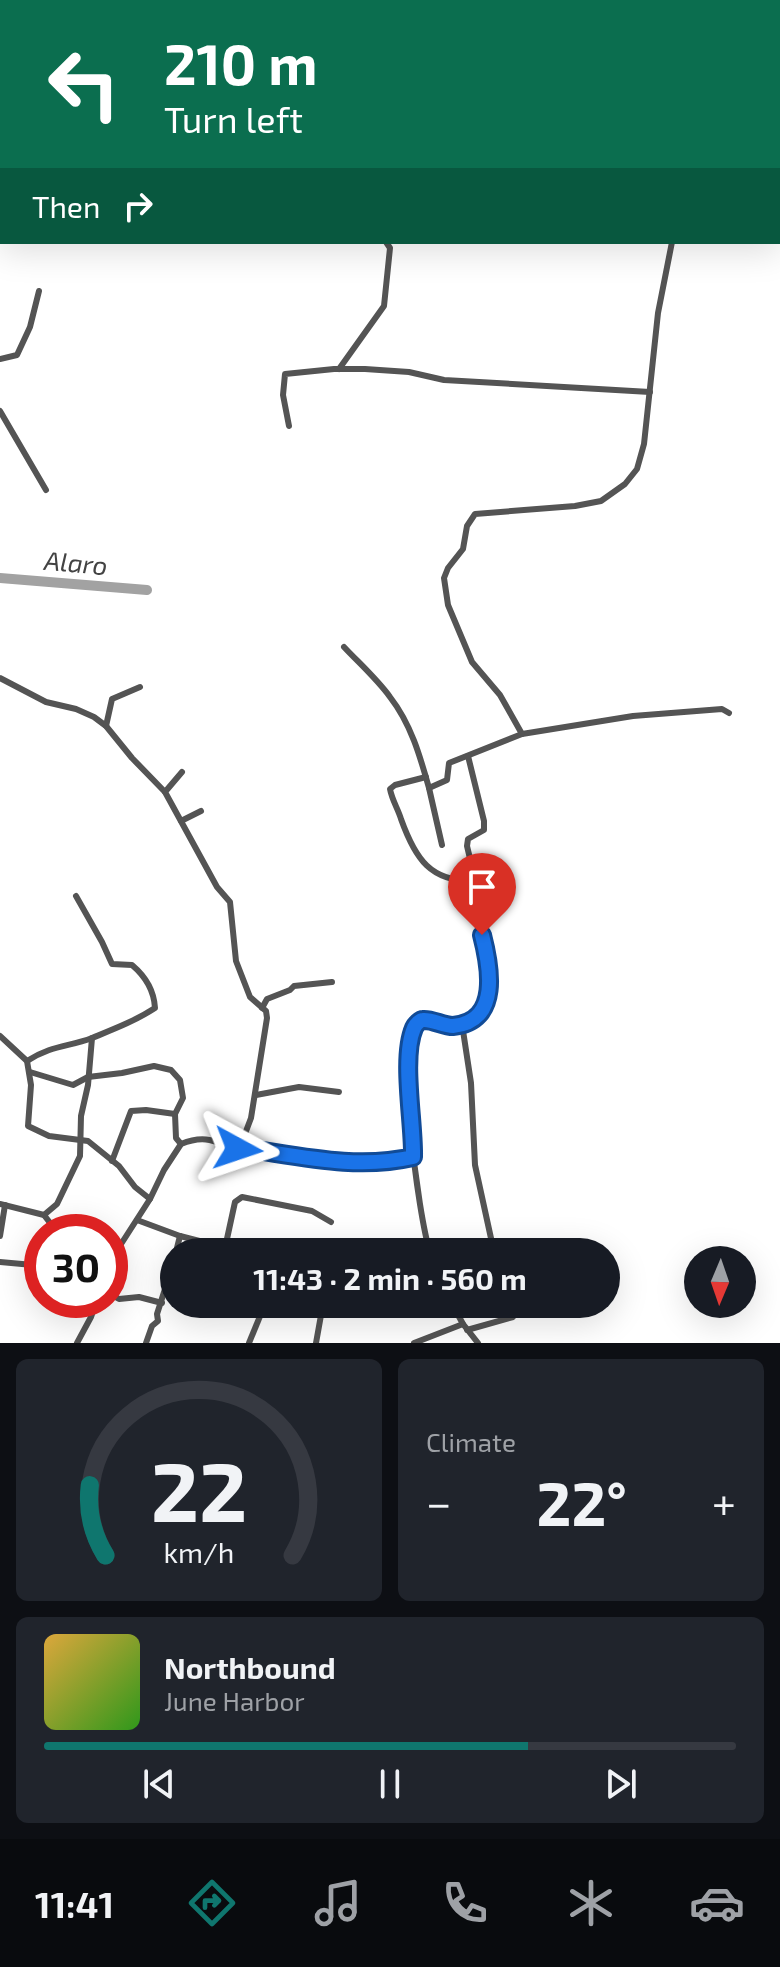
<!DOCTYPE html>
<meta charset="utf-8">
<style>
body{margin:0;font-family:"Exo 2",sans-serif;background:#20242c;color:#f1f3f6;height:100vh;display:flex;flex-direction:column;font-size:30px;white-space:nowrap}
*{box-sizing:border-box;margin:0}
p{font-size:26px;color:#9ea1a6}
.icon{flex:none;width:44px;height:44px;fill:none;stroke:currentColor;stroke-width:2;stroke-linecap:round;stroke-linejoin:round}
.map{position:relative;height:1343px;overflow:hidden}
.details{display:flex;flex-direction:column;gap:16px;padding:16px;background:#0d0f14;flex:1}
.details>*{flex:none}
.guide{position:absolute;left:0px;top:0px;width:780px;height:244px;box-shadow:0 8px 32px #0002;background:#0b6e4f;color:#fff;overflow:hidden}
.needle{width:52px;rotate:182deg}
.buttons{position:absolute;left:684px;top:1246px;display:grid;gap:16px}
.buttons a{display:grid;place-items:center;width:72px;height:72px;border-radius:50%;background:#171b24;box-shadow:0 8px 32px #0002;font-size:40px}
.speed{position:absolute;left:24px;top:1214px;display:flex;gap:16px;font-size:40px;font-weight:700;text-align:center}
.speed>*{display:grid;place-content:center;width:104px;height:104px;border-radius:50%;background:#171b24;box-shadow:0 8px 32px #0002;line-height:1}
.speed .limit{border:12px solid #d22;background:#fff;color:#111}
.pin{position:absolute;display:grid;place-items:center;width:68px;height:68px;color:#fff;margin:-82px -34px;border-radius:50% 50% 50% 0;rotate:-45deg;box-shadow:0 0 8px #0007}
.pin .icon{rotate:45deg}
.me{position:absolute;width:88px;margin:-44px;rotate:95deg;stroke-linejoin:round;filter:drop-shadow(0 0 6px #0008)}
.turn{display:flex;align-items:center;gap:28px;height:168px;padding:0 32px;font-size:36px}
.turn .icon{width:104px;height:104px;stroke-width:2.5}
.turn b{display:block;font-size:56px;line-height:68px}
.then{display:flex;align-items:center;height:76px;padding:0 32px;background:#0003;gap:16px;font-size:30px}
.big{font-size:60px;font-weight:700;line-height:1.1}
.details .card{flex:1;display:flex;flex-direction:column;justify-content:center;gap:12px;min-width:0;padding:0 28px;border-radius:12px;background:#20242c}
.details .dial{align-items:center;gap:0}
.dial svg{height:208px;overflow:visible;fill:none;stroke:#363941;stroke-width:7;stroke-linecap:round;text-anchor:middle}
.dial text{fill:#f1f3f6;stroke:none}
.song{display:flex;align-items:center;gap:24px}
.cover{width:96px;height:96px;border-radius:12px;background:linear-gradient(135deg,hsl(40 70% 55%),hsl(110 70% 35%))}
.played{height:8px;border-radius:4px;background:linear-gradient(90deg,#0f766e 70%,#363941 70%)}
.keys{display:flex;justify-content:space-around;direction:ltr}
.heat{display:flex;justify-content:space-between;align-items:center;font-size:44px;direction:ltr}
.details .tiles{flex:1;display:grid;gap:16px;grid-template-columns:1fr 1fr}
.card:last-child{grid-column:span 2}
.trip{position:absolute;left:160px;top:1238px;width:460px;height:80px;border-radius:40px;background:#171b24;box-shadow:0 8px 32px #0002;font-weight:700;line-height:80px;text-align:center}
.dock{display:flex;height:128px;justify-content:space-around;align-items:center;background:#090b0e;color:#9ea1a6}
.dock .icon{width:56px;height:56px}
.dock .current{color:#0f766e}
.dock b{font-size:36px;color:#f1f3f6}
.map>svg:first-child{display:block}
.lines{fill:none;stroke-linecap:round;stroke-linejoin:round}
.river{stroke:#a2a2a2;stroke-width:10}
.street{stroke:#545454;stroke-width:6}
.route-casing{stroke:#114b97;stroke-width:20}
.route{stroke:#1a73e8;stroke-width:14}
.labels{text-anchor:middle;dominant-baseline:central;stroke-width:6;stroke-linejoin:round;paint-order:stroke}
.water-label{font-size:26px;font-style:italic;fill:#434343;stroke:#fff}
</style>
<div class="map">
<svg width="780" height="1343" viewBox="0 0 780 1343">
<rect width="100%" height="100%" fill="#fff"/>
<g class="lines">
<polyline class="river" points="0,578 147,590"/>
<g class="street">
<polyline points="218,0 219,2"/>
<polyline points="0,7 2,7"/>
<polyline points="0,81 2,80"/>
<polyline points="778,219 780,220"/>
<polyline points="672,242 658,313 644,444 637,469 625,484 601,501 575,506 475,514 467,526 463,549 448,568 444,578 448,605 472,662 500,695 522,734 633,716 722,709 729,713"/>
<polyline points="0,359 17,355 30,327 39,291"/>
<polyline points="339,369 384,306 390,248 386,242"/>
<polyline points="0,411 46,490"/>
<polyline points="289,426 283,395 285,374 334,369 365,369 409,372 444,380 650,392"/>
<path d="M344 647C359 663 377 679 390 697 411 724 420 756 429 788L447 780 449 763 522 734"/>
<polyline points="0,678 46,702 76,709 94,717 106,726 132,758 165,792"/>
<polyline points="106,726 112,699 140,687"/>
<polyline points="468,756 484,821 484,830 468,839 467,846 478,892"/>
<path d="M426 777 395 785 390 789C392 800 398 809 401 819 415 858 430 883 477 881"/>
<polyline points="429,788 442,845"/>
<polyline points="181,821 201,811"/>
<polyline points="262,1008 267,999 290,990 294,986 332,982"/>
<polyline points="462,1024 471,1083 475,1165 494,1252"/>
<polyline points="0,1036 27,1061 31,1085 28,1126 49,1136 88,1141 119,1166 135,1187 150,1199 114,1255 110,1267"/>
<path d="M27 1061C52 1045 68 1047 92 1038 114 1029 135 1021 155 1008 154 990 145 976 132 965L112 964 102 942 76 896"/>
<polyline points="30,1072 73,1085 88,1077 122,1073 154,1066 171,1070 180,1080 183,1098 175,1114 176,1138 181,1144"/>
<polyline points="256,1095 299,1087 339,1092"/>
<path d="M240 1147C301 1153 352 1171 413 1157"/>
<polyline points="112,1161 131,1111 146,1110 175,1114"/>
<path d="M150 1199 164 1170 181 1144C215 1130 224 1152 240 1147L251 1118 267 1018 266 1011 250 997 236 961 230 902 217 887 165 792 182 772"/>
<polyline points="0,1204 44,1215 57,1232"/>
<polyline points="44,1215 57,1204 80,1156 81,1116 88,1085 92,1038"/>
<polyline points="137,1220 180,1236 242,1252"/>
<polyline points="0,1236 5,1205"/>
<polyline points="225,1248 235,1202 242,1197 312,1211 331,1222"/>
<polyline points="176,1252 180,1236"/>
<path d="M430 1252C419 1219 392 1034 424 1019 440 1025 458 1029 473 1019 508 994 477 945 483 911"/>
<polyline points="0,1262 33,1265"/>
<polyline points="110,1294 119,1299 139,1297 162,1303"/>
<polyline points="194,1304 210,1307 217,1305"/>
<polyline points="452,1304 463,1324 478,1343"/>
<polyline points="467,1330 513,1317 512,1304"/>
<polyline points="77,1343 91,1317 97,1300"/>
<polyline points="146,1343 152,1326 158,1321 157,1314 174,1261"/>
<polyline points="249,1343 265,1304"/>
<polyline points="316,1343 323,1304"/>
<polyline points="414,1343 463,1324"/>
</g>
</g>
<g class="lines">
<defs>
<path id="route" d="M238 1149 243 1148C300 1156 356 1170 413 1157 414 1123 401 1058 414 1028 416 1024 420 1020 423 1020 432 1019 443 1026 453 1026 501 1022 490 966 482 935"/>
</defs>
<use href="#route" class="route-casing"/>
<use href="#route" class="route"/>
</g>
<g class="labels">
<g class="water-label">
<text transform="translate(76 562) rotate(5)">Alaro</text>
</g>
</g>
</svg>
<div class="buttons">
<a><svg class="needle" viewBox="-14 -14 28 28"><path d="M0-13l5 13h-10z" fill="#e53935"/><path d="M0 13l5-13h-10z" fill="#9ea1a6"/></svg></a>
</div>
<div class="speed"><div class="limit">30</div></div>
<div class="pin" style="left:482px;top:935px;background:#d93025"><svg class="icon" aria-label="arrive" viewBox="0 0 24 24"><path d="M6 21V4h12l-3 4 3 4H6"/></svg></div>
<svg class="me" style="left:238px;top:1149px" viewBox="-20 -20 40 40"><path d="M0-17L14 15 0 8-14 15z" fill="#1a73e8" stroke="#fff" stroke-width="4"/></svg>
<div class="trip">11:43 · 2 min · 560 m</div>
<div class="guide">
<div class="turn"><svg class="icon" aria-label="left" viewBox="0 0 24 24"><path d="M17 20v-9H6M10 6l-5 5 5 5"/></svg><div><b>210 m</b>Turn left</div></div>
<div class="then">Then<svg class="icon" aria-label="right" viewBox="0 0 24 24"><path d="M7 20v-9h11M14 6l5 5-5 5"/></svg></div>
</div>
</div>
<section class="details">
<div class="tiles">
<div class="card dial"><svg viewBox="0 0 100 80">
<path d="M14 69A42 42 0 1 1 86 69"/>
<path d="M14 69A42 42 0 0 1 8 42" stroke="#0f766e"/>
<text x="50" y="56" font-size="32" font-weight="700">22</text>
<text x="50" y="72" font-size="11">km/h</text>
</svg></div>
<div class="card"><p>Climate</p>
<div class="heat"><a>−</a><b class="big">22°</b><a>+</a></div>
</div>
<div class="card">
<div class="song"><i class="cover"></i><div><b>Northbound</b><p>June Harbor</p></div></div>
<div class="played"></div>
<div class="keys"><svg class="icon" aria-label="previous" viewBox="0 0 24 24"><path d="M18 5L8 12l10 7zM5 5v14"/></svg><svg class="icon" aria-label="pause" viewBox="0 0 24 24"><path d="M8 5v14M16 5v14"/></svg><svg class="icon" aria-label="next" viewBox="0 0 24 24"><path d="M6 5l10 7-10 7zM19 5v14"/></svg></div>
</div>
</div>
</section>
<nav class="dock">
<b>11:41</b>
<svg class="icon current" aria-label="directions" viewBox="0 0 24 24"><path d="M12 3l9 9-9 9-9-9zM9 14v-3h6M13 9l2 2-2 2"/></svg>
<svg class="icon" aria-label="music" viewBox="0 0 24 24"><path d="M9 18V5l10-2v13"/><circle cx="6" cy="18" r="3"/><circle cx="16" cy="16" r="3"/></svg>
<svg class="icon" aria-label="phone" viewBox="0 0 24 24"><path d="M5 4h4l2 5-3 2q2 4 5 5l2-3 5 2v4C11 20 4 13 5 4z"/></svg>
<svg class="icon" aria-label="climate" viewBox="0 0 24 24"><path d="M12 3v18M4 7l16 10M4 17L20 7"/></svg>
<svg class="icon" aria-label="car" viewBox="0 0 24 24"><path d="M5 17H2v-5l4-1 3-4h7l3 4 3 1v5h-3M9 17h6M6 11h13"/><circle cx="7" cy="17" r="2"/><circle cx="17" cy="17" r="2"/></svg>
</nav>
